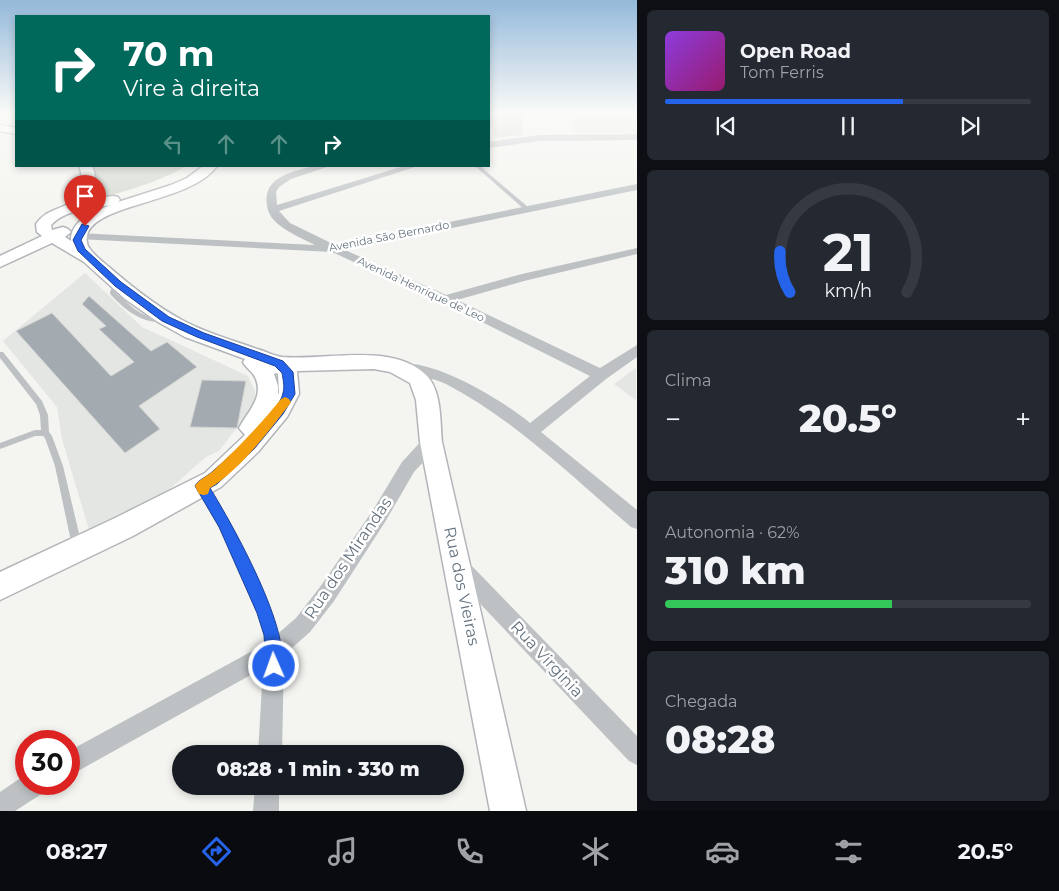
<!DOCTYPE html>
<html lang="pt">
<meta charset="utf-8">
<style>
body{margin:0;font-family:Montserrat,sans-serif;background:#242831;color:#f1f3f6;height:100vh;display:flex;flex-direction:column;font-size:19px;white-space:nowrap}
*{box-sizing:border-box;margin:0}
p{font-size:16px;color:#9ea1a6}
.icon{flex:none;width:28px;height:28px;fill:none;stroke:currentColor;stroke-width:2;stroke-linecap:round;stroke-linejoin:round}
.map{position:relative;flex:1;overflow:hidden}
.details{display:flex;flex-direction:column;gap:10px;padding:10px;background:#0d0f14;width:422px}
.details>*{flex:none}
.top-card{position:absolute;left:15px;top:15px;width:475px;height:152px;border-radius:0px;box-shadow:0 2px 8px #0003;background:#00695c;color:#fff;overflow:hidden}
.speed{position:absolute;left:15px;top:730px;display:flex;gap:10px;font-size:25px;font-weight:700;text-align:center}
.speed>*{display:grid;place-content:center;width:65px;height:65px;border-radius:50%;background:#171b24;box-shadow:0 2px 8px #0003;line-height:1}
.speed .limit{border:8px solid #d22;background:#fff;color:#111}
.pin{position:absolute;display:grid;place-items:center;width:42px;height:42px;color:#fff;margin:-51px -21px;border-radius:50% 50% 50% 0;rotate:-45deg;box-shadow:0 0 5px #0007}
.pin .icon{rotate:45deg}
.me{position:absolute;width:55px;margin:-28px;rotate:358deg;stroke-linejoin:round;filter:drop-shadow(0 0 4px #0008)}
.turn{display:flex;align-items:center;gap:18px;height:105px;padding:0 25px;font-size:22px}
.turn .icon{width:65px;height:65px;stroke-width:2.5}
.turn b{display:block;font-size:35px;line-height:42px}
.lanes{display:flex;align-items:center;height:48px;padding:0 25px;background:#0003;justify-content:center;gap:25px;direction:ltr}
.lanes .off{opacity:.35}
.big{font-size:38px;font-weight:800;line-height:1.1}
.details .card{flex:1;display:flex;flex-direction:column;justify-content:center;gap:8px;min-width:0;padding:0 18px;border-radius:8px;background:#242831}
.details .dial{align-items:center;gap:0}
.dial svg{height:130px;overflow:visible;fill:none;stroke:#363941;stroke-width:7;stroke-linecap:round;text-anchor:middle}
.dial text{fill:#f1f3f6;stroke:none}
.song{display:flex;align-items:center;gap:15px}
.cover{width:60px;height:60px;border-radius:8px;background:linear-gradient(135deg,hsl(270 70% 55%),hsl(320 70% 35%))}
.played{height:5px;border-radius:2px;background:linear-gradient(90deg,#2563eb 65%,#363941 65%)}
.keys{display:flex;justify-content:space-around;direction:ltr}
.heat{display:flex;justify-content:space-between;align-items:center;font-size:28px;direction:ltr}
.charge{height:8px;border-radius:4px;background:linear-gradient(90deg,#34c759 62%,#363941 0)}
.trip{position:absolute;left:172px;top:745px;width:292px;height:50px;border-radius:25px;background:#171b24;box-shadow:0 2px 8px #0003;font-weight:800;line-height:50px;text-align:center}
.dock{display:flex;height:80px;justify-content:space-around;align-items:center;background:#090b0e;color:#9ea1a6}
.dock .icon{width:35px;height:35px}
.dock .on{color:#2563eb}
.dock b{font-size:22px;color:#f1f3f6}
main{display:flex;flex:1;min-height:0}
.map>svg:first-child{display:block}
.built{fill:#e4e6e4}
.green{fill:#d3d9d0}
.building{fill:#a4abb0;stroke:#d5d5d3}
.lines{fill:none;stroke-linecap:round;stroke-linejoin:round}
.secondary-casing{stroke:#b2b6ba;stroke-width:3}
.lane{fill:#bdc1c4;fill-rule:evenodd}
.street{fill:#bdc1c4;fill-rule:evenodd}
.secondary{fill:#fff;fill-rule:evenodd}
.route{fill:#2563eb;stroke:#184099}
.slow{fill:#f59e0b}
.labels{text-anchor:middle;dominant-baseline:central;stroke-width:5;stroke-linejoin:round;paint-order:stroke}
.far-street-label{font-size:11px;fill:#65737f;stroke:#fff}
.near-street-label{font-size:16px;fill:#65737f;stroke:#fff}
</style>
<main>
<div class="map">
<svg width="637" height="811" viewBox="0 0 637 811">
<rect width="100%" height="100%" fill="#f4f4f0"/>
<g class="built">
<polygon points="570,112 636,112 636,133 574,133"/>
<polygon points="85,273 142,327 248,376 255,391 254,405 219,451 206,457 156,501 89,530 62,439 57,407 3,341"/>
<polygon points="636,368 636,367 636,400 614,384"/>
</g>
<g class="green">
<polygon points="489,112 523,112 522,135 495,138 489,119"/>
<path d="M92 166H186C156 184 121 192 87 202L96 177Z"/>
</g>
<g class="building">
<polygon points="89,296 151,351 167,342 197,367 139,406 160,429 125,453 16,331 52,313 111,376 134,362 99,329 106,326 82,304"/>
<polygon points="202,380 246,381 237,428 190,427"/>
</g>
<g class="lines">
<defs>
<g id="secondary">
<polygon points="0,125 16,128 16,134 0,131"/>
<path d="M79 166H92C98 179 94 189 86 200L113 196 118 197 120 200 118 202 171 185 187 178 203 166H217C191 202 102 203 88 232 86 237 86 245 90 249 95 256 103 262 109 267 132 287 156 306 182 320 206 333 232 340 257 349 265 351 274 356 282 357 325 361 390 342 425 374 442 389 440 421 442 442L526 811H490L420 442 416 400 410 383 390 372 374 369 297 371 299 394 287 417 258 452 221 487 133 536 0 600V572L115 518 205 473 245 435 239 428C247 412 265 397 255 377 253 372 246 368 243 362L245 359 185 337 158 322 125 299 84 262 52 243 0 267V256L42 236 37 232 36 224C44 212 54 211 66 205 80 197 85 180 79 166ZM111 205C95 211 70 220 71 241L65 237 71 232 68 229 63 227 52 230 51 225C66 209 91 209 111 205ZM276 373 278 374 279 393 278 394V386L274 374Z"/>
</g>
</defs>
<use href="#secondary" class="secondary-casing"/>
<g class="lane">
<polygon points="475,166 480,166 528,207 528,209 524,209"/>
<path d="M118 282 121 284 116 291V293C131 306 144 321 165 317L168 319 167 321C144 326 125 310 110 294 110 290 114 283 118 282Z"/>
<polygon points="0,352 3,352 42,401 48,415 49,432 52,436 63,466 82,546 80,549 77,550 74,549 72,546 55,466 45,438 43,436 35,436 0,449 0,443 35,430 41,430 40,415 36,404 0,358"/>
<path d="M202 482 205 483C233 532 268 593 279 648L278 652 274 653 270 652 262 622 247 582 224 535 198 486 199 483Z"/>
</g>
<g class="street">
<polygon points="637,134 637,140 539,141 489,148 489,142 539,135"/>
<path d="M314 166H330L291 179 279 187 276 192 277 205 404 166H418L279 211 290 223 335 245 637 184V190L345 250 446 295 522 274 637 248V254L524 281 457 300 600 368 637 345V357L606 379 541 432 637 510V529L631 527C572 477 515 420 446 384 430 376 414 378 398 373L396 369 398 365C430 356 505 402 530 423L590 376 460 311 332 252 78 239 73 236 78 233 315 245C303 239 289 233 278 224 272 219 268 213 267 205 262 177 294 171 314 166Z"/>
<polygon points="431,435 437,437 439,442 437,447 414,472 385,522 334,601 310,632 284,655 282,754 258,754 263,668 69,776 69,751 267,643 296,618 320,587 373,510 402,462 425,437"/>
<polygon points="460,559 467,561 637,736 637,765 629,761 453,575 450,568 453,561"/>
<polygon points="25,775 26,784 46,784 43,793 15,811 0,811 0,792"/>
<polygon points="255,786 279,786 279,811 253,811"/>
</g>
<use href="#secondary" class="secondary"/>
</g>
<linearGradient id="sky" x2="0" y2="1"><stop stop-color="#94b9da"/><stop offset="0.5" stop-color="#fafaf8"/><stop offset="1" stop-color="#fafaf8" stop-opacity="0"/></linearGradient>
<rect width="637" height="225" fill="url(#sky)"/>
<path class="route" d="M82 224 89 226 81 240 85 249 121 282 169 317 204 333 283 361 293 372 295 394 283 414 254 449 217 484 210 488C231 522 295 635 280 672L274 674 268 672 266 666 264 635 257 613 219 527 195 486C199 479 207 477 213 471 229 457 280 412 283 393 285 387 283 379 282 373L275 366 197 337 162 321 115 286 78 251 73 240Z"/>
<path class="slow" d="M285 397 289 399 291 402 289 405C267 433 241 469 210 488L208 494 204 495 199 494 195 486C199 479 208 476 213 471 239 447 259 426 281 399Z"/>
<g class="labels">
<g class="far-street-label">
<text transform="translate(389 236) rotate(-11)">Avenida São Bernardo</text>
<text transform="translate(421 289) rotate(25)">Avenida Henríque de Leo</text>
</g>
<g class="near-street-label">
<text transform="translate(348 558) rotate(-56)">Rua dos Mirandas</text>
<text transform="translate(462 586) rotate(78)">Rua dos Vieiras</text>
<text transform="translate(547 659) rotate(47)">Rua Virginia</text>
</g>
</g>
</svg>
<div class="speed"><div class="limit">30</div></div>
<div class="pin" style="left:85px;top:226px;background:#d93025"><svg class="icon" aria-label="arrive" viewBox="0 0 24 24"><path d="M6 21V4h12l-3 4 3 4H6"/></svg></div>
<svg class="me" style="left:274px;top:666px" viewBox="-20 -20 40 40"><circle r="17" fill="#2563eb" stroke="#fff" stroke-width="3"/><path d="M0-11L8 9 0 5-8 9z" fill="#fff"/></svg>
<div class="trip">08:28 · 1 min · 330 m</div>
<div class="top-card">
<div class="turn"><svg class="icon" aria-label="right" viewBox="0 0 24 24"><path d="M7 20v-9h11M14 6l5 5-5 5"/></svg><div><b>70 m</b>Vire à direita</div></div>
<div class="lanes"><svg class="icon off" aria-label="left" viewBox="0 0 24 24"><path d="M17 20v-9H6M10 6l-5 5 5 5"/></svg><svg class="icon off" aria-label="ahead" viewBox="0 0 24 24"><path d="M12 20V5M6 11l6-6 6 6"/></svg><svg class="icon off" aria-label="ahead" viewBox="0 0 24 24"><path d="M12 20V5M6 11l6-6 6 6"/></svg><svg class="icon" aria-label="right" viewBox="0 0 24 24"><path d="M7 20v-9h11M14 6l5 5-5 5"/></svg></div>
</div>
</div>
<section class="details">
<div class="card">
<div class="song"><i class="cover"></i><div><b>Open Road</b><p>Tom Ferris</p></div></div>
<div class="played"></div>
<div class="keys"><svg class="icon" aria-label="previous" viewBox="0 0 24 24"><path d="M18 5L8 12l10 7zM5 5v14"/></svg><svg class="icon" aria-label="pause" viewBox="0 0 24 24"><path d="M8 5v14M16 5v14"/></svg><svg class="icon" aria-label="next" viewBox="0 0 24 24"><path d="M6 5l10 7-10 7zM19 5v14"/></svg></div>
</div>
<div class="card dial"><svg viewBox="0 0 100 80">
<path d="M14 69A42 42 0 1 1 86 69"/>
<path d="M14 69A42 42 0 0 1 8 44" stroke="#2563eb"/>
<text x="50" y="56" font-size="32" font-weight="700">21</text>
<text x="50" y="72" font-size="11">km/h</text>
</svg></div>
<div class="card"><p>Clima</p>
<div class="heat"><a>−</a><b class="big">20.5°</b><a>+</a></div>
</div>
<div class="card"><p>Autonomia · 62%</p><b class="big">310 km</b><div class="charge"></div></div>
<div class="card"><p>Chegada</p><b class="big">08:28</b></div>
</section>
</main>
<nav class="dock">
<b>08:27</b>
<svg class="icon on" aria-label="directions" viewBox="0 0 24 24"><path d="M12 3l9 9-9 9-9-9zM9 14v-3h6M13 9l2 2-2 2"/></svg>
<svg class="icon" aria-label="music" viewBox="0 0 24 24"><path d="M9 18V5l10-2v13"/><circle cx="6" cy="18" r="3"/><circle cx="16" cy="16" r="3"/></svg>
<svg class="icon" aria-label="phone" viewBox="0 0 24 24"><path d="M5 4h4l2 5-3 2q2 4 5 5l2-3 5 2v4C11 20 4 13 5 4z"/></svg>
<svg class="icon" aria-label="climate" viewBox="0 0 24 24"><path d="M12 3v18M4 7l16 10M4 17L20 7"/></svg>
<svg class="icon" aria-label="car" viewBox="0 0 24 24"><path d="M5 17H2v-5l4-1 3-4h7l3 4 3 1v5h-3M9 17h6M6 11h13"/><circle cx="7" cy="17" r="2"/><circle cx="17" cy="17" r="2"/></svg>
<svg class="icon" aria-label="filters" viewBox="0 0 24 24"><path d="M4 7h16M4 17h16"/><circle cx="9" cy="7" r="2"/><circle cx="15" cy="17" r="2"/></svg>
<b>20.5°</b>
</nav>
